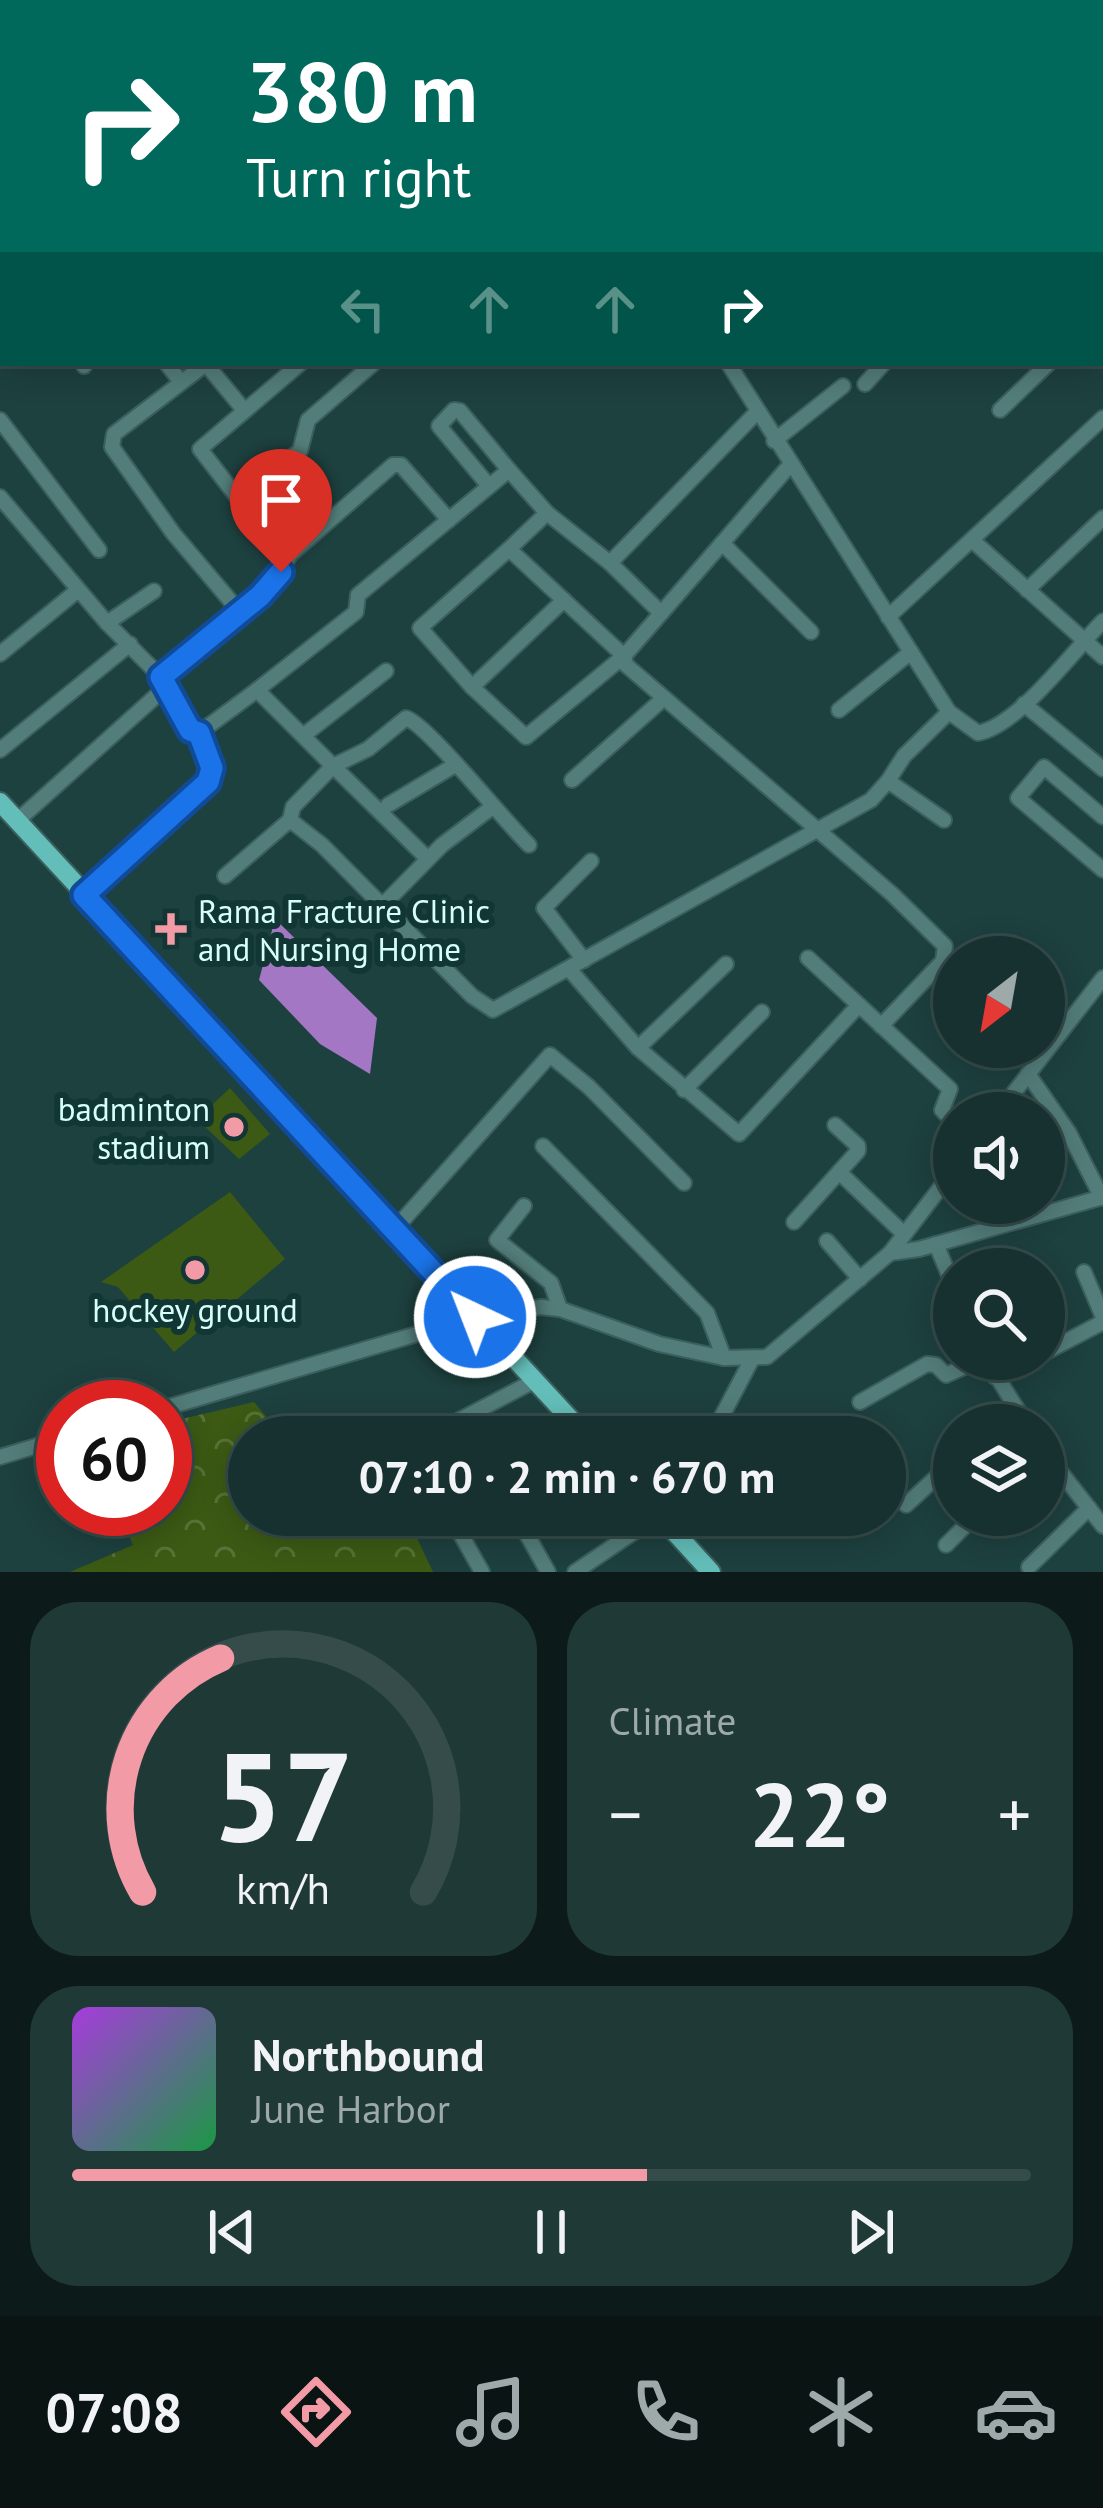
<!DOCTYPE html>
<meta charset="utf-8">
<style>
body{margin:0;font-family:"PT Sans",sans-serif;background:#1f3937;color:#f1f3f6;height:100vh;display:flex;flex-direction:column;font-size:45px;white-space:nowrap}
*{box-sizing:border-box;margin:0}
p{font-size:39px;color:#9ea9aa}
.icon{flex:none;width:66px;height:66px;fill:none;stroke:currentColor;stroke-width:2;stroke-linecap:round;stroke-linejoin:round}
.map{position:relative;height:1572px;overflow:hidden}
.panel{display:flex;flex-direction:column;gap:30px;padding:30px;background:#0c1b1a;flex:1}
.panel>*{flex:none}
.hud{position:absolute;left:0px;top:0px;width:1104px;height:366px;box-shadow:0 6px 30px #0003,0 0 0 3px #354c4b;background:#00695c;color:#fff;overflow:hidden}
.needle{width:78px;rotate:211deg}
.buttons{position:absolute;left:933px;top:936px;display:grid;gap:24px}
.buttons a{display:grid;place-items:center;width:132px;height:132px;border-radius:50%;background:#16312f;box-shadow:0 6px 30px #0003,0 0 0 3px #354c4b;font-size:60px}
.speed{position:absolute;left:36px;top:1380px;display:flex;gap:24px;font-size:60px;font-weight:700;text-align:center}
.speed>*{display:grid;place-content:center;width:156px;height:156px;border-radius:50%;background:#16312f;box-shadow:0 6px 30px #0003,0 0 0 3px #354c4b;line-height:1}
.speed .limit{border:18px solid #d22;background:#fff;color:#111}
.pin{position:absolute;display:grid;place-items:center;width:102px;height:102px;color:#fff;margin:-123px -51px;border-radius:50% 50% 50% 0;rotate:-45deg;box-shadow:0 0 12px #0007}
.pin .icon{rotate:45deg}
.me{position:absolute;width:132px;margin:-66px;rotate:317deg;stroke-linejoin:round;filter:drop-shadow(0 0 9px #0008)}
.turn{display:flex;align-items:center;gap:42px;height:252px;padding:0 48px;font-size:54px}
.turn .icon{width:156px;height:156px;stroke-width:2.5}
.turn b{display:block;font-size:84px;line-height:102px}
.lanes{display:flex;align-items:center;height:114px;padding:0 48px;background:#0003;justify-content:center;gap:60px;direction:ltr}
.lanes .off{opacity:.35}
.big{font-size:90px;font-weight:700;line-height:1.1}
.panel .tile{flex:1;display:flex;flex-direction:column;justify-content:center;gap:18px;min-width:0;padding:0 42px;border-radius:48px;background:#1f3937}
.panel .dial{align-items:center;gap:0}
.dial svg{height:312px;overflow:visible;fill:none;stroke:#354c4b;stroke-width:7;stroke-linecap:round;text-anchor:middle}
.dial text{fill:#f1f3f6;stroke:none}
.song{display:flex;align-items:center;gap:36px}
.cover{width:144px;height:144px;border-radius:18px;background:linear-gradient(135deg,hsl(280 70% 55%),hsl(140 70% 35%))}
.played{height:12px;border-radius:6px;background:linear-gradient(90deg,#f39aa7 60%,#354c4b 60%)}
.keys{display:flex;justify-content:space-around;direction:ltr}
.heat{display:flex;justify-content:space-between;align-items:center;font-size:66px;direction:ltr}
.panel .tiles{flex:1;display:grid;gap:30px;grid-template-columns:1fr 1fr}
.tile:last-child{grid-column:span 2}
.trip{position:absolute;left:228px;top:1416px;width:678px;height:120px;border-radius:60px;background:#16312f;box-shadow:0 6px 30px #0003,0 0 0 3px #354c4b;font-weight:700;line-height:120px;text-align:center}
.tab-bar{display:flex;height:192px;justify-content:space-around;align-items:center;background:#091413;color:#9ea9aa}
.tab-bar .icon{width:84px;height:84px}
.tab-bar .on{color:#f39aa7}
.tab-bar b{font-size:54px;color:#f1f3f6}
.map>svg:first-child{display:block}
.park{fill:url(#park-crowns)}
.garden{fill:#3c5a14}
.water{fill:#a477c4}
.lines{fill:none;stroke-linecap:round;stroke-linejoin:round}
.minor-casing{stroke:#3b5f5d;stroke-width:18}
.major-casing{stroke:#3b5f5d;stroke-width:22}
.minor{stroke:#537d7a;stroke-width:14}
.major{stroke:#63beb9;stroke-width:18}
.route-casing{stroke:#114b97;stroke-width:30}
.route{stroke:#1a73e8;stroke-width:21}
.poi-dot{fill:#f39aa7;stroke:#123634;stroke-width:4.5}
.labels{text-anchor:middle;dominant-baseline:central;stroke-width:12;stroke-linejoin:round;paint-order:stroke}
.poi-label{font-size:33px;fill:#d6fefb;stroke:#123634;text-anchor:start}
</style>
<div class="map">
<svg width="1103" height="1572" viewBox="0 0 1103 1572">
<defs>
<pattern id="park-crowns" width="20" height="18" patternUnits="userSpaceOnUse" patternTransform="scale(3)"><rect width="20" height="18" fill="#3c5a14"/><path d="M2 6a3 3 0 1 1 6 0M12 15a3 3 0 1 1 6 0" fill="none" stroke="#577337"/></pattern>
</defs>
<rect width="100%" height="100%" fill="#1d413f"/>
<polygon class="park" points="254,1402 283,1437 249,1437 249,1515 406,1515 433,1572 70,1572 133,1545 117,1509 165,1509 165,1423"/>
<g class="garden">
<polygon points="230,1088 270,1134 239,1159 197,1119"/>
<polygon points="230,1192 285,1259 174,1352 118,1287 101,1282"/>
</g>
<polygon class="water" points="275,919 377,1018 370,1074 320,1044 259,980"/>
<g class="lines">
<defs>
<g id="minor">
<polyline points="70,0 73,3"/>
<polyline points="224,0 227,3"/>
<polyline points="369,0 372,3"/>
<polyline points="497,0 499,3"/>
<polyline points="733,0 735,3"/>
<polyline points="839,0 842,3"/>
<polyline points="972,0 975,3"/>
<polyline points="244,3 248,0"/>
<polyline points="316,3 319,0"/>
<polyline points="440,3 444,0"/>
<polyline points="750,3 753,0"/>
<polyline points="1022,3 1025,0"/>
<polyline points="1101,33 1103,31"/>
<polyline points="0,74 3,78"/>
<polyline points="0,91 3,89"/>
<polyline points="1101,101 1103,103"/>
<polyline points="1101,129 1103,127"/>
<polyline points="1101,274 1103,276"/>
<polyline points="0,328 3,325"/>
<polyline points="1101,356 1103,355"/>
<polyline points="166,363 181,382"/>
<polyline points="207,363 114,434 112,447 173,533 239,611"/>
<path d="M728 363 949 712 978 733C1018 726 1073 651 1103 621"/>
<polyline points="206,364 244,410"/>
<polyline points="84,366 86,363"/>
<polyline points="865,384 884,363"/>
<polyline points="1000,410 1049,363"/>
<polyline points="0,420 99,550"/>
<polyline points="774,441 843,386"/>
<polyline points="790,465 624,656 626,665 892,894 945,946 943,961 881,1026"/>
<polyline points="489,486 439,426 454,410 460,411 509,470"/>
<polyline points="238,496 300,451 308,420 374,363"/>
<polyline points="0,497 107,623 161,677 190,730 199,733 257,690 333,766 293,807 290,820"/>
<polyline points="972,540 1103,657"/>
<polyline points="722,543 811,632"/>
<polygon points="509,549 624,656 526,737 472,687 420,628"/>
<polyline points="509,549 547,513"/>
<polyline points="290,555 251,515 200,449 301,363"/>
<polyline points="610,563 661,613"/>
<polyline points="1027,590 1103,518"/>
<polyline points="888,617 1103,418"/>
<polyline points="107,623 154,591"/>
<polyline points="0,654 78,590"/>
<path d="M161 677C202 643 266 602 290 555L393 465H401L449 520"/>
<polyline points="472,687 564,600"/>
<polyline points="257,690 356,612 358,595 509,470 547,513 610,563 756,413"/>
<polyline points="1024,704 1103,769"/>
<polyline points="839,710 911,652"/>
<polyline points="304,735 386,671"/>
<polyline points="0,750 130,644"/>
<polyline points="572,780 664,698"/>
<polyline points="888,781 904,756 949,712"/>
<polyline points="388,805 455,765"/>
<polyline points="1103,817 1044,767 1018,798 1103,870"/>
<polyline points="17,821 166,687"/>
<path d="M428 859 333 766 368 749 406 718C428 725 505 822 529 845"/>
<polyline points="225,876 290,820 322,845 472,996 493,1010 871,800 888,781 944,820"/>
<polyline points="84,895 209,782 212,768 199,733"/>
<polyline points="381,907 442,845 491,808"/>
<polyline points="808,958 950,1089 942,1110 954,1123"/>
<polyline points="584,960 544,908 591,861"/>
<polyline points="569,969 638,1048 739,1134 859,1005"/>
<polyline points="638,1048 726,964"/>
<polyline points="1028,1074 1069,1133 1102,1198"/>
<polyline points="684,1090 762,1012"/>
<polyline points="998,1113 1103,978"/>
<polyline points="543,1146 707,1313 724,1358"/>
<polyline points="839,1172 904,1234"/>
<polyline points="524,1206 497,1240 551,1283 560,1309"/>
<polyline points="794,1222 858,1151 858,1146 835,1125"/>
<polyline points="394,1230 550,1055 589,1087 684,1183"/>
<polyline points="827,1241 860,1279"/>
<polyline points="936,1244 954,1287"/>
<polyline points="890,1253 919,1249 1103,1197"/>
<polyline points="1084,1272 1103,1317"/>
<polyline points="1044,1353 1103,1322"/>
<polyline points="986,1359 1027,1425"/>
<polyline points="995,1377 1031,1359"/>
<polyline points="860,1402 927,1364 936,1365 946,1375 982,1359"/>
<polyline points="165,1408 475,1317 541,1307 560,1309 659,1344 724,1358 767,1357 890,1253 954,1170"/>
<polyline points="327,1425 335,1437"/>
<polyline points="427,1437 534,1381"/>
<polyline points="711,1437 752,1359"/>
<polyline points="1044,1451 1103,1526"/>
<polyline points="0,1457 63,1438"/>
<polyline points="906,1505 954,1461"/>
<polyline points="450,1515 482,1572"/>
<polyline points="516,1515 548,1572"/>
<polyline points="946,1545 976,1515"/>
<polyline points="1029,1567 1089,1508"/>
<polyline points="575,1572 659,1515"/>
</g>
<g id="major">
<polyline points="0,802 587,1437"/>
<polyline points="659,1515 711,1572"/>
</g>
</defs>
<use href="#minor" class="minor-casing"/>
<use href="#major" class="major-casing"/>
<use href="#minor" class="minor"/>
<use href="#major" class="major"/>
</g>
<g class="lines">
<defs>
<polyline id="route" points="281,572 260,596 161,677 190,730 199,733 212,768 208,782 84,895 475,1317"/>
</defs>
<use href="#route" class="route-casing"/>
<use href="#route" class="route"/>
</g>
<g class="poi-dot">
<path d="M165 911h12v12h12v12h-12v12h-12v-12h-12v-12h12z"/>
<circle cx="234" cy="1127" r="12"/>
<circle cx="195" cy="1270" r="12"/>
</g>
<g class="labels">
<g class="poi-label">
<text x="198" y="910">Rama Fracture Clinic<tspan x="198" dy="38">and Nursing Home</tspan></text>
<text x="210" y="1108" text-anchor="end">badminton<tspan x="210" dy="38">stadium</tspan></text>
<text x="195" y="1309" text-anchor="middle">hockey ground</text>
</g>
</g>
</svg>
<div class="buttons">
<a><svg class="needle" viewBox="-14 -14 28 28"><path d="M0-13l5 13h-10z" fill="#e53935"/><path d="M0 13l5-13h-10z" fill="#9ea9aa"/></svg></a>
<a><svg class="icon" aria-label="sound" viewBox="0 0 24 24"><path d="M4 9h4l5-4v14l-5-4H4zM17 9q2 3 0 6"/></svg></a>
<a><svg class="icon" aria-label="search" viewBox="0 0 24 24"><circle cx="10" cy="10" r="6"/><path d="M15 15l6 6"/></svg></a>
<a><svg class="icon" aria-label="layers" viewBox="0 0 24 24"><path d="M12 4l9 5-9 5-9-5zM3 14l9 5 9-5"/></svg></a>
</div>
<div class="speed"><div class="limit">60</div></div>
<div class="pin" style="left:281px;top:572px;background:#d93025"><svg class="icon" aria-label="arrive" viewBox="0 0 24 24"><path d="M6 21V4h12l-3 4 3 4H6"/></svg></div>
<svg class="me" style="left:475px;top:1317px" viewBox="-20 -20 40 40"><circle r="17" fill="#1a73e8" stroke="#fff" stroke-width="3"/><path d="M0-11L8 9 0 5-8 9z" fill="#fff"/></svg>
<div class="trip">07:10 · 2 min · 670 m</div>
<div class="hud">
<div class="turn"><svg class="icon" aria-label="right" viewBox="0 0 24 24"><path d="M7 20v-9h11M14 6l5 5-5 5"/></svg><div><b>380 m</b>Turn right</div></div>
<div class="lanes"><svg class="icon off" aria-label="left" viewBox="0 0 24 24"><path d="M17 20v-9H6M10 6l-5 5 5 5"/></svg><svg class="icon off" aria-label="ahead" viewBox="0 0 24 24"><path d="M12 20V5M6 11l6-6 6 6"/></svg><svg class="icon off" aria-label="ahead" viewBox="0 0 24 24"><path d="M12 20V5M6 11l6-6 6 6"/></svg><svg class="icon" aria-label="right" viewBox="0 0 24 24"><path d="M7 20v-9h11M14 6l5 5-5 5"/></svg></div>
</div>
</div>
<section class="panel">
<div class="tiles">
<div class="tile dial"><svg viewBox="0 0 100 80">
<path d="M14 69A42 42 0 1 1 86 69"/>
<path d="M14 69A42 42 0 0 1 34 9" stroke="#f39aa7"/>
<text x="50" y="56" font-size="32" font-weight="700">57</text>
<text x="50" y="72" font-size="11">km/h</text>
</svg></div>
<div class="tile"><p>Climate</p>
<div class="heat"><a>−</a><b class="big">22°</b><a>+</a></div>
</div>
<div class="tile">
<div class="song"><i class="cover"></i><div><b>Northbound</b><p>June Harbor</p></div></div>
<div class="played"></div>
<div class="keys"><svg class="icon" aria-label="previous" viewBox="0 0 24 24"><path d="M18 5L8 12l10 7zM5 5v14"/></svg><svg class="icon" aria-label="pause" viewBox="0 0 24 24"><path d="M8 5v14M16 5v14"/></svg><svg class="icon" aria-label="next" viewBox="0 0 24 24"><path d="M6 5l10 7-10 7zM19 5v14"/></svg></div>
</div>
</div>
</section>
<nav class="tab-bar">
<b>07:08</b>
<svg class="icon on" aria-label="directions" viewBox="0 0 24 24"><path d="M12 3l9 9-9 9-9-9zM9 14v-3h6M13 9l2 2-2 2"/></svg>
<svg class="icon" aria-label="music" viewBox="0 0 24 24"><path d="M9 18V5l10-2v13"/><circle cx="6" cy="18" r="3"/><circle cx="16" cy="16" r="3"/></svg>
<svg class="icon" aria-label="phone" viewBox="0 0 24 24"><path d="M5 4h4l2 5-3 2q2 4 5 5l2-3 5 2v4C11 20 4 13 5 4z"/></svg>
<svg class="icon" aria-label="climate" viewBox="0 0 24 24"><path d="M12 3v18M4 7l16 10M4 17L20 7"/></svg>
<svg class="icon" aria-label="car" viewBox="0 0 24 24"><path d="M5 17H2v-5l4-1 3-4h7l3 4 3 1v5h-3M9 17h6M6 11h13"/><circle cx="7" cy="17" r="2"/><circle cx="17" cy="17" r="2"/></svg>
</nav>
